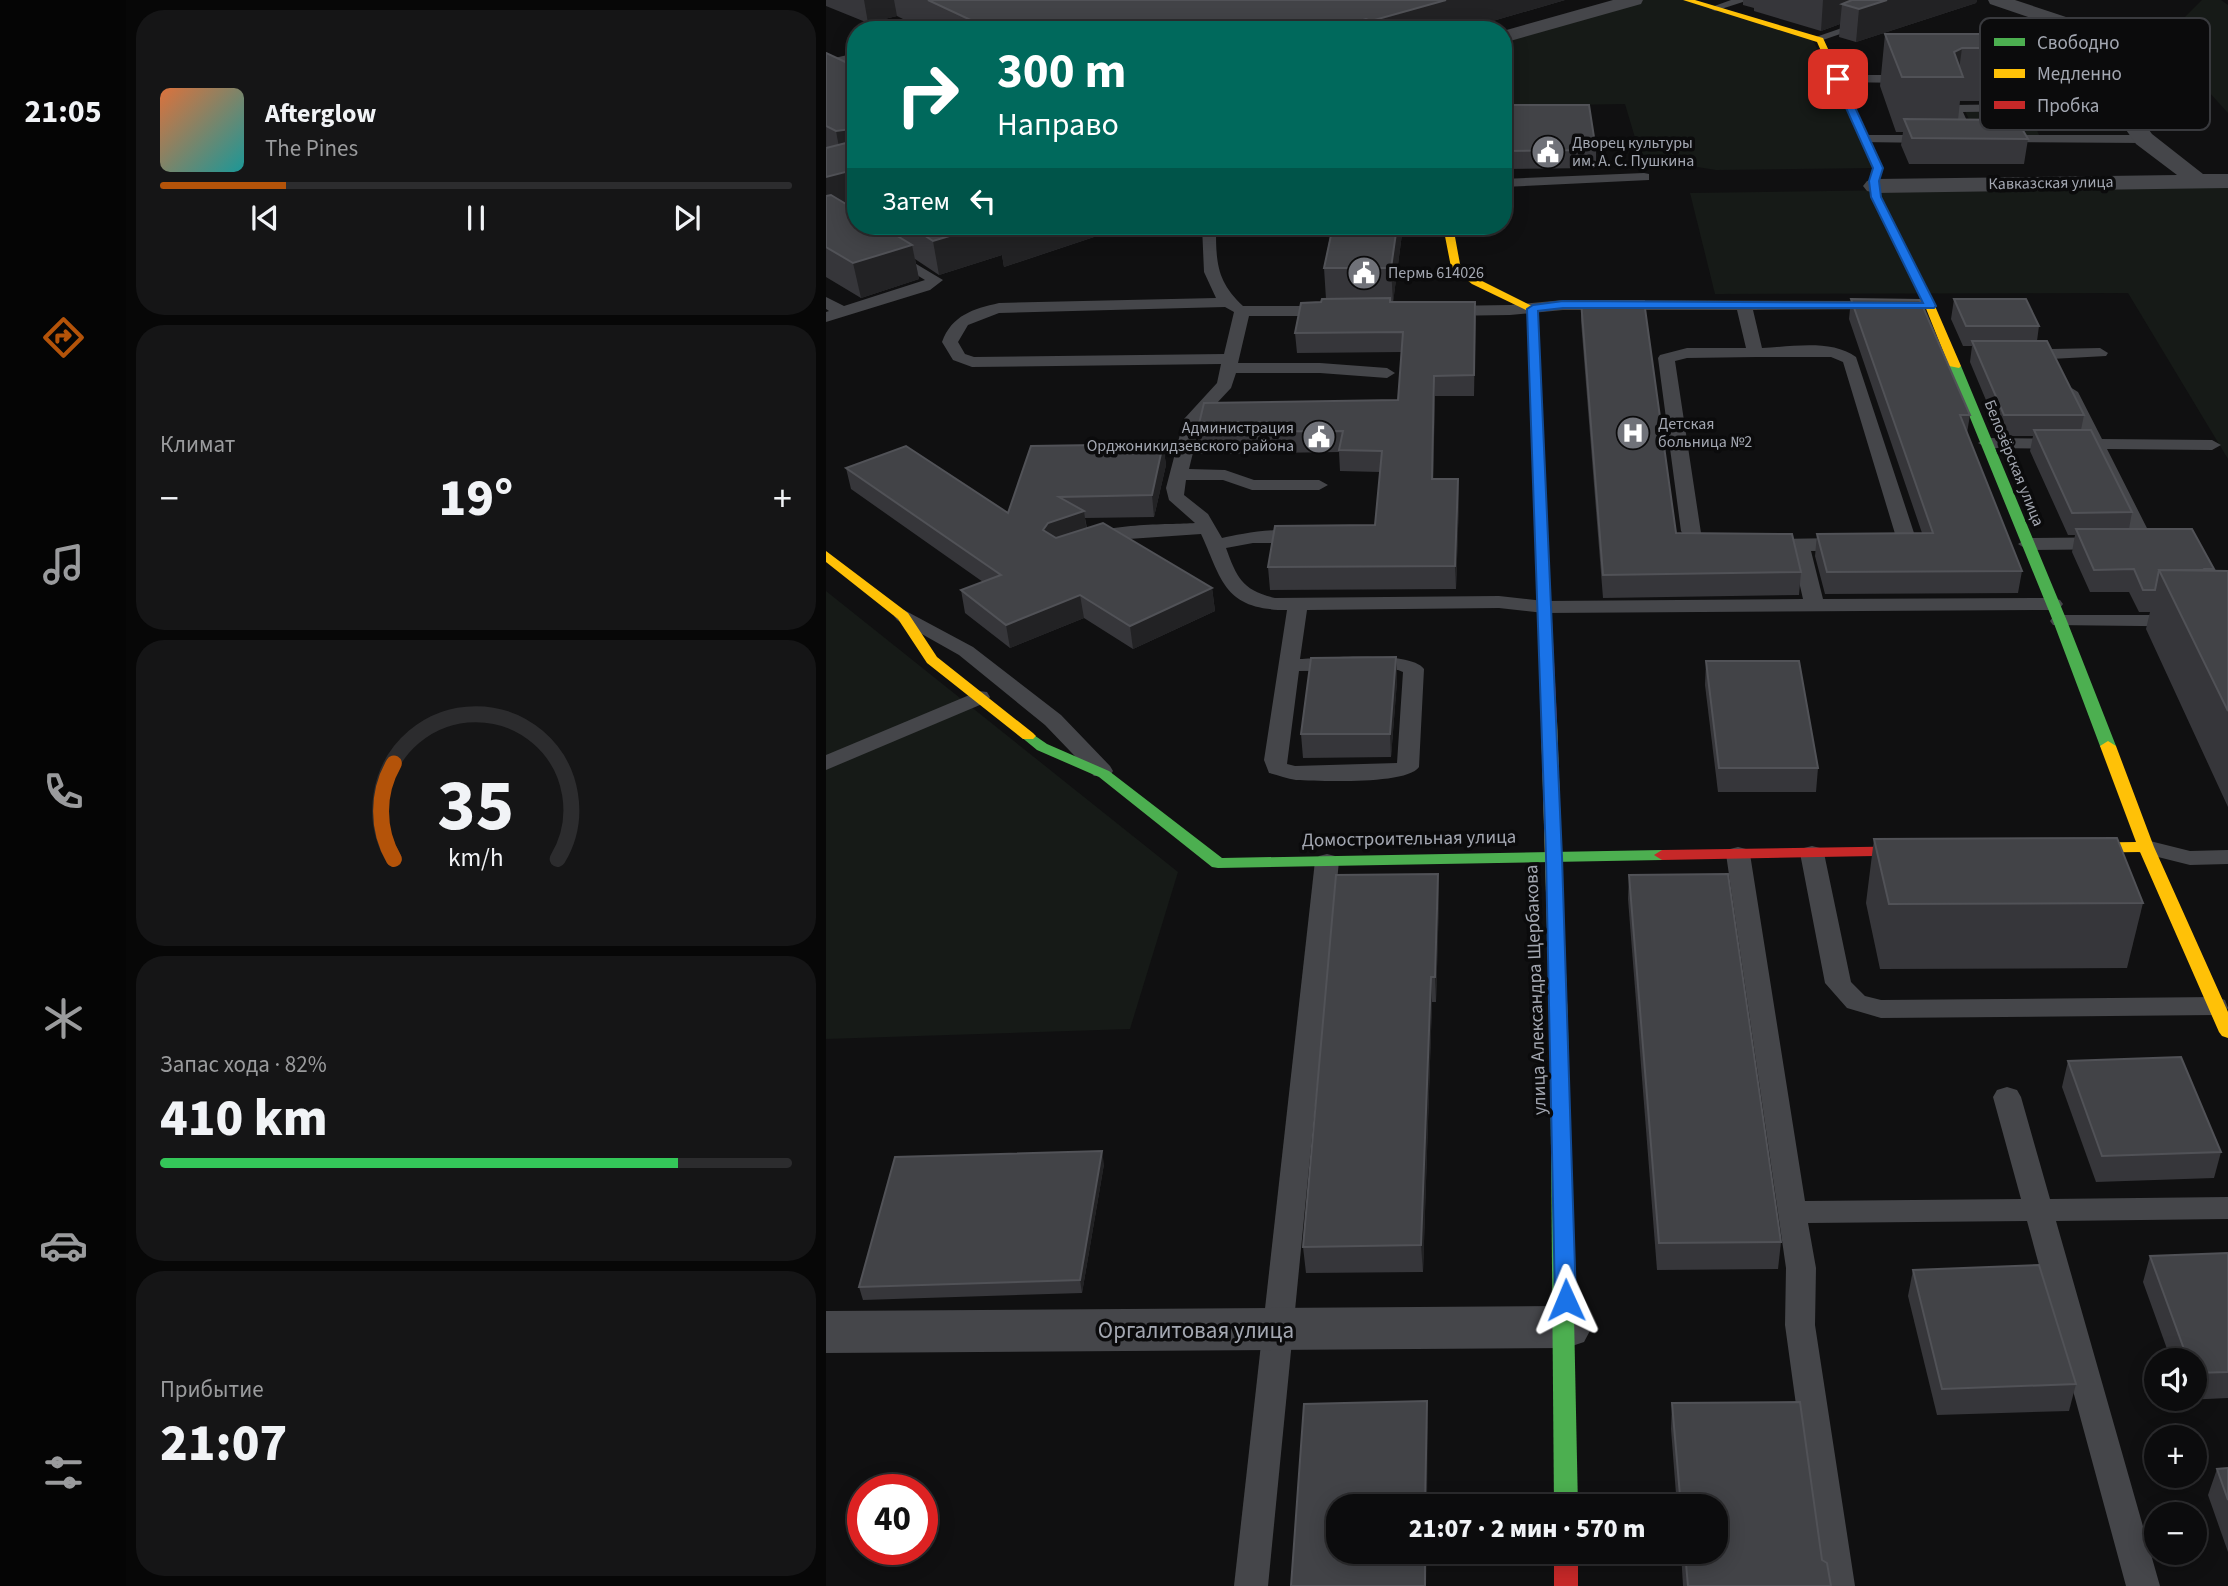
<!DOCTYPE html>
<html lang="ru">
<meta charset="utf-8">
<style>
body{margin:0;font-family:"Source Sans 3",sans-serif;background:#151516;color:#f1f3f6;height:100vh;display:flex;flex-direction:column;font-size:26px;white-space:nowrap}
*{box-sizing:border-box;margin:0}
p{font-size:23px;color:#9a9b9d}
.icon{flex:none;width:38px;height:38px;fill:none;stroke:currentColor;stroke-width:2;stroke-linecap:round;stroke-linejoin:round}
.map{position:relative;flex:1;overflow:hidden}
.drawer{display:flex;flex-direction:column;gap:10px;padding:10px;background:#070707;width:700px}
.drawer>*{flex:none}
.top-card{position:absolute;left:21px;top:21px;width:665px;height:214px;border-radius:28px;box-shadow:0 4px 18px #0003,0 0 0 2px #2c2c2e;background:#00695c;color:#fff;overflow:hidden}
.buttons{position:absolute;left:1318px;top:1348px;display:grid;gap:14px}
.buttons a{display:grid;place-items:center;width:63px;height:63px;border-radius:50%;background:#0c0c0d;box-shadow:0 4px 18px #0003,0 0 0 2px #2c2c2e;font-size:35px}
.speed{position:absolute;left:21px;top:1474px;display:flex;gap:14px;font-size:35px;font-weight:700;text-align:center}
.speed>*{display:grid;place-content:center;width:91px;height:91px;border-radius:50%;background:#0c0c0d;box-shadow:0 4px 18px #0003,0 0 0 2px #2c2c2e;line-height:1}
.speed .limit{border:10px solid #d22;background:#fff;color:#111}
.pin{position:absolute;display:grid;place-items:center;width:60px;height:60px;color:#fff;margin:-30px;border-radius:14px;box-shadow:0 4px 10px #0006}
.me{position:absolute;width:77px;margin:-38px;rotate:359deg;stroke-linejoin:round;filter:drop-shadow(0 0 5px #0008)}
.turn{display:flex;align-items:center;gap:24px;height:147px;padding:0 35px;font-size:32px}
.turn .icon{width:91px;height:91px;stroke-width:2.5}
.turn b{display:block;font-size:49px;line-height:60px}
.then{display:flex;align-items:center;height:66px;padding:0 35px;background:#0003;gap:14px;font-size:26px}
.big{font-size:52px;font-weight:800;line-height:1.1}
.drawer .card{flex:1;display:flex;flex-direction:column;justify-content:center;gap:10px;min-width:0;padding:0 24px;border-radius:28px;background:#151516}
.drawer .dial{align-items:center;gap:0}
.dial svg{height:182px;overflow:visible;fill:none;stroke:#2c2c2e;stroke-width:7;stroke-linecap:round;text-anchor:middle}
.dial text{fill:#f1f3f6;stroke:none}
.song{display:flex;align-items:center;gap:21px}
.cover{width:84px;height:84px;border-radius:10px;background:linear-gradient(135deg,hsl(20 70% 55%),hsl(180 70% 35%))}
.played{height:7px;border-radius:4px;background:linear-gradient(90deg,#b45309 20%,#2c2c2e 20%)}
.keys{display:flex;justify-content:space-around;direction:ltr}
.heat{display:flex;justify-content:space-between;align-items:center;font-size:38px;direction:ltr}
.charge{height:10px;border-radius:5px;background:linear-gradient(90deg,#34c759 82%,#2c2c2e 0)}
.trip{position:absolute;left:500px;top:1494px;width:402px;height:70px;border-radius:28px;background:#0c0c0d;box-shadow:0 4px 18px #0003,0 0 0 2px #2c2c2e;font-weight:800;line-height:70px;text-align:center}
main{display:flex;flex:1;min-height:0}
.tabs{display:flex;flex-direction:column;width:126px;justify-content:space-around;align-items:center;background:#050505;color:#9a9b9d}
.tabs .icon{width:49px;height:49px}
.tabs .on{color:#b45309}
.tabs b{font-size:32px;color:#f1f3f6}
.map>svg:first-child{display:block}
.green{fill:#161a17}
.lines{fill:none;stroke-linecap:round;stroke-linejoin:round}
.lane{fill:#45464a;fill-rule:evenodd}
.street{fill:#45464a;fill-rule:evenodd}
.fast{fill:#4caf50;fill-rule:evenodd}
.slow{fill:#ffc107;fill-rule:evenodd}
.jam{fill:#c62828;fill-rule:evenodd}
.wall{fill:#36363a;fill-rule:evenodd}
.shaded-wall{fill:#222224}
.building{fill:#424347;stroke:#515257;stroke-width:2}
.route{fill:#1a73e8;stroke:#114b97;stroke-width:2}
.labels{text-anchor:middle;dominant-baseline:central;stroke-width:7;stroke-linejoin:round;paint-order:stroke}
.far-poi-label{font-size:16px;fill:#a3a7b1;stroke:#0b0b0c;text-anchor:start}
.far-street-label{font-size:16px;fill:#a3a7b1;stroke:#0b0b0c}
.street-label{font-size:19px;fill:#a3a7b1;stroke:#0b0b0c}
.near-street-label{font-size:23px;fill:#a3a7b1;stroke:#0b0b0c}
.key{fill:#0b0b0c;stroke:#393a3e;stroke-width:2}
.key-label{font-size:19px;fill:#a3a7b1}
</style>
<main>
<nav class="tabs">
<b>21:05</b>
<svg class="icon on" aria-label="directions" viewBox="0 0 24 24"><path d="M12 3l9 9-9 9-9-9zM9 14v-3h6M13 9l2 2-2 2"/></svg>
<svg class="icon" aria-label="music" viewBox="0 0 24 24"><path d="M9 18V5l10-2v13"/><circle cx="6" cy="18" r="3"/><circle cx="16" cy="16" r="3"/></svg>
<svg class="icon" aria-label="phone" viewBox="0 0 24 24"><path d="M5 4h4l2 5-3 2q2 4 5 5l2-3 5 2v4C11 20 4 13 5 4z"/></svg>
<svg class="icon" aria-label="climate" viewBox="0 0 24 24"><path d="M12 3v18M4 7l16 10M4 17L20 7"/></svg>
<svg class="icon" aria-label="car" viewBox="0 0 24 24"><path d="M5 17H2v-5l4-1 3-4h7l3 4 3 1v5h-3M9 17h6M6 11h13"/><circle cx="7" cy="17" r="2"/><circle cx="17" cy="17" r="2"/></svg>
<svg class="icon" aria-label="filters" viewBox="0 0 24 24"><path d="M4 7h16M4 17h16"/><circle cx="9" cy="7" r="2"/><circle cx="15" cy="17" r="2"/></svg>
</nav>
<section class="drawer">
<div class="card">
<div class="song"><i class="cover"></i><div><b>Afterglow</b><p>The Pines</p></div></div>
<div class="played"></div>
<div class="keys"><svg class="icon" aria-label="previous" viewBox="0 0 24 24"><path d="M18 5L8 12l10 7zM5 5v14"/></svg><svg class="icon" aria-label="pause" viewBox="0 0 24 24"><path d="M8 5v14M16 5v14"/></svg><svg class="icon" aria-label="next" viewBox="0 0 24 24"><path d="M6 5l10 7-10 7zM19 5v14"/></svg></div>
</div>
<div class="card"><p>Климат</p>
<div class="heat"><a>−</a><b class="big">19°</b><a>+</a></div>
</div>
<div class="card dial"><svg viewBox="0 0 100 80">
<path d="M14 69A42 42 0 1 1 86 69"/>
<path d="M14 69A42 42 0 0 1 14 27" stroke="#b45309"/>
<text x="50" y="56" font-size="32" font-weight="700">35</text>
<text x="50" y="72" font-size="11">km/h</text>
</svg></div>
<div class="card"><p>Запас хода · 82%</p><b class="big">410 km</b><div class="charge"></div></div>
<div class="card"><p>Прибытие</p><b class="big">21:07</b></div>
</section>
<div class="map">
<svg width="1402" height="1586" viewBox="0 0 1402 1586">
<rect width="100%" height="100%" fill="#101011"/>
<g class="green">
<polygon points="814,0 858,0 986,38 1048,168 890,170 815,158 799,104 677,106 677,40"/>
<polygon points="1376,0 1395,0 1402,5 1402,113 1336,40"/>
<polygon points="1139,111 1223,111 1233,128 1210,128 1214,137 1152,137"/>
<polygon points="1402,185 1402,459 1302,293 889,294 864,193"/>
<polygon points="0,591 352,872 304,1029 0,1039"/>
</g>
<g class="lines">
<g class="lane">
<polygon points="905,0 923,0 889,11 883,8"/>
<polygon points="1039,20 1049,22 994,41 984,39"/>
<polygon points="30,53 30,61 0,68 0,60"/>
<polygon points="1136,57 1234,58 1247,79 1241,83 1230,83 1247,110 1241,114 1237,113 1218,83 1206,83 1219,108 1217,111 1137,112 1149,139 1147,142 1137,142 1123,108 1125,105 1205,104 1194,83 1136,83 1132,82 1132,76 1233,75 1226,65 1140,64 1134,60"/>
<polygon points="1012,75 1084,75 1090,79 1084,83 1008,82 1008,76"/>
<polygon points="1039,135 1106,135 1113,139 1106,143 1034,142 1034,136"/>
<polygon points="1172,135 1318,135 1325,139 1318,143 1167,142 1167,136"/>
<polygon points="818,173 823,174 823,180 677,187 677,179"/>
<path d="M376 226H390C390 261 390 281 417 306H503L511 311 503 316H423L412 363H494L561 368 569 373 561 378 494 373H410L405 388 375 420 363 469 399 470 428 480H493L502 485 493 490H426L397 480H360L358 495 382 514 396 538C414 534 469 523 481 537L472 543H427L400 548C411 578 416 590 449 598L673 596 718 601 977 599 966 551H882L865 545 855 531 832 358 834 355 861 348H920L911 310H737L684 315 618 316 610 311 618 306 684 305 737 300 1056 301 1062 303 1064 306 1062 309 927 310 936 348C965 347 1005 339 1030 357L1090 539 1072 550 985 551 997 599 1227 598 1234 600 1237 604 1234 608 1227 610 718 613 673 608 481 610 474 659C499 658 585 650 598 669L593 767C581 785 493 781 470 780 461 779 452 775 443 773L438 760 461 610C397 610 396 579 375 534L288 540 266 547 256 541C272 522 344 525 369 523L343 500 340 488 358 419 391 383 395 364 146 367 127 360 116 342C126 315 147 309 173 303L390 298 378 272ZM399 307 408 312 398 354 148 357 139 354 132 342 142 325 173 313ZM931 357H1005L1017 362 1070 537 891 540 882 539 875 533 849 361 861 358ZM572 670 577 672 571 763 469 766 461 764 473 671Z"/>
<polygon points="65,249 117,280 104,290 0,322 0,312 3,311 0,309 0,297 18,306 99,280 60,256 58,253"/>
<polygon points="1274,348 1282,353 1280,356 1225,359 1217,354 1225,349"/>
<polygon points="1244,387 1252,392 1276,439 1386,440 1395,445 1386,450 1281,449 1327,540 1324,544 1305,549 1202,550 1192,544 1202,538 1306,537 1263,449 1161,448 1152,443 1161,438 1258,439 1236,392"/>
<polygon points="78,610 147,647 235,715 284,766 287,771 284,776 268,776 219,725 133,655 71,620 68,616 71,612"/>
<polygon points="1234,615 1402,615 1402,627 1227,625 1224,621 1227,617"/>
<polygon points="153,691 161,692 164,697 161,702 0,770 0,755"/>
<polygon points="1320,840 1364,851 1402,850 1402,864 1364,865 1312,852 1308,847 1312,842"/>
<polygon points="986,846 994,848 998,853 1025,982 1039,996 1055,1000 1390,997 1399,1000 1402,1008 1399,1012 1390,1015 1055,1018 1021,1008 999,983 974,853 978,848"/>
<polygon points="912,847 920,849 924,854 979,1201 1195,1199 1167,1097 1171,1090 1181,1087 1191,1090 1195,1097 1224,1199 1402,1197 1402,1219 1230,1221 1334,1586 1300,1586 1201,1221 982,1223 990,1268 989,1325 1029,1586 995,1586 959,1325 960,1268 900,854 904,849"/>
<polygon points="501,854 509,856 513,861 442,1586 408,1586 489,861 493,856"/>
</g>
<g class="street">
<polygon points="787,0 817,0 815,4 677,43 677,31"/>
<polygon points="1162,0 1189,0 1240,17 1326,134 1377,174 1402,174 1402,188 1049,193 1041,191 1037,186 1041,181 1049,179 1351,175 1310,144 1226,25 1164,4"/>
<polygon points="740,1306 758,1312 766,1327 758,1342 740,1348 0,1353 0,1311"/>
</g>
<g class="fast">
<polygon points="1129,363 1135,366 1241,621 1290,746 1287,749 1277,749 1274,746 1227,621 1123,366"/>
<polygon points="202,731 221,744 283,771 396,858 836,850 844,855 836,860 392,868 386,867 273,777 211,750 194,736"/>
<polygon points="733,1022 739,1024 742,1028 752,1507 728,1507 724,1028 727,1024"/>
</g>
<g class="slow">
<polygon points="857,0 869,0 997,38 1057,168 1053,181 1055,197 1109,306 1135,366 1133,368 1123,366 1099,306 1045,197 1043,181 1047,168 991,42"/>
<polygon points="617,226 627,226 634,264 654,280 712,309 719,505 709,505 708,502 702,311 646,284 625,267"/>
<polygon points="0,551 82,613 111,657 207,733 210,736 207,739 197,739 101,663 72,619 0,562"/>
<polygon points="723,717 731,722 742,1028 739,1032 727,1032 724,1028 715,722"/>
<polygon points="1282,741 1290,746 1328,847 1402,1012 1402,1038 1396,1036 1393,1032 1314,852 1241,853 1233,848 1241,843 1310,842 1274,746"/>
</g>
<g class="jam">
<polygon points="714,498 720,502 731,722 723,727 715,722 708,502"/>
<polygon points="1097,846 1105,851 1103,855 836,860 828,855 836,850"/>
<rect x="728" y="1552" width="24" height="34"/>
</g>
</g>
<g class="wall">
<polygon points="0,0 739,0 636,30 99,30 71,16 42,23 0,6"/>
<polygon points="917,0 1151,0 1150,3 1030,42 1013,37 1014,24 995,31 928,11 928,8 917,5"/>
<polygon points="1059,34 1171,48 1163,101 1134,101 1132,120 1202,139 1198,164 1083,164 1075,145 1077,132 1070,132 1054,86"/>
<path d="M0 53 30 67V226H301L178 267 176 255 113 275 89 259 93 279 35 298 0 277ZM28 204 30 210 23 205Z"/>
<polygon points="677,105 770,150 770,168 677,169"/>
<polygon points="483,226 576,226 576,234 567,302 649,302 648,396 609,396 607,479 632,479 633,500 630,589 444,590 442,567 549,525 554,472 514,471 513,452 374,454 371,432 572,400 576,352 471,353 469,333 495,302 500,299 498,268 504,236"/>
<polygon points="1025,299 1144,415 1141,433 1196,571 1192,593 999,594 989,556 991,534 1096,533 1023,319"/>
<polygon points="1128,299 1213,326 1211,341 1258,415 1255,430 1306,512 1303,529 1388,569 1388,570 1402,571 1402,807 1320,629 1324,612 1313,612 1303,592 1264,592 1246,552 1249,535 1242,535 1204,451 1207,436 1175,436 1144,362 1146,346 1137,346 1125,319"/>
<polygon points="755,301 850,533 975,572 973,595 777,598 755,321"/>
<polygon points="337,444 340,465 328,517 259,518 261,528 386,588 389,611 307,649 258,618 184,648 139,613 135,590 157,582 25,489 20,468 182,513"/>
<polygon points="570,657 571,681 565,757 477,758 475,734"/>
<polygon points="880,661 992,768 990,792 892,792 879,685"/>
<polygon points="1048,839 1317,903 1301,968 1054,969 1040,903"/>
<polygon points="612,874 613,899 610,1002 606,1002 597,1272 480,1273 477,1247"/>
<polygon points="803,875 955,1242 952,1269 831,1270 802,899"/>
<polygon points="1242,1061 1395,1152 1388,1178 1270,1182 1236,1087"/>
<polygon points="278,1164 256,1293 37,1300 33,1287"/>
<polygon points="1402,1253 1402,1398 1359,1400 1359,1398 1368,1398 1368,1360 1345,1360 1317,1282 1324,1256"/>
<polygon points="1087,1270 1250,1384 1243,1411 1111,1415 1082,1296"/>
<polygon points="846,1403 996,1560 1005,1586 857,1586 855,1552 891,1552 891,1507 851,1507 845,1429"/>
<polygon points="1402,1468 1402,1552 1382,1495 1391,1469"/>
</g>
<g class="shaded-wall">
<polygon points="38,0 68,0 71,16 42,23"/>
<polygon points="544,0 739,0 636,30 545,30"/>
<polygon points="997,0 1034,0 1016,4 1014,24 995,31"/>
<polygon points="1061,0 1151,0 1150,3 1030,42 1033,9"/>
<polygon points="540,19 540,30 501,30"/>
<polygon points="1136,48 1132,77 1128,52"/>
<polygon points="25,129 30,150 16,163 10,131"/>
<polygon points="23,171 28,204 0,212 0,177"/>
<polygon points="157,226 301,226 178,267 176,255 113,275 107,241"/>
<polygon points="571,226 576,226 576,234 567,303 565,268"/>
<polygon points="86,245 93,279 35,298 27,263"/>
<polygon points="649,302 650,321 648,396 648,375"/>
<polygon points="608,376 609,396 607,500 606,479"/>
<polygon points="337,444 340,465 328,517 326,495"/>
<polygon points="632,479 633,500 630,589 629,566"/>
<polygon points="258,511 261,533 225,546 217,530 222,523"/>
<polygon points="386,588 389,611 307,649 304,626"/>
<polygon points="254,595 258,618 184,648 180,625"/>
<polygon points="570,657 571,681 565,757 564,734"/>
<polygon points="612,874 613,899 610,1002 609,977"/>
<polygon points="605,977 606,1002 597,1272 595,1245"/>
<polygon points="276,1151 278,1164 256,1293 254,1280"/>
<polygon points="601,1401 602,1427 601,1507 599,1507"/>
<polygon points="599,1552 601,1552 600,1586 599,1586"/>
</g>
<g class="building">
<polygon points="102,0 620,0 545,21 540,19 501,30 166,30"/>
<polygon points="1026,0 1061,0 1033,9 1016,4"/>
<polygon points="1059,34 1153,34 1163,36 1171,48 1136,48 1128,52 1137,77 1076,77"/>
<polygon points="0,53 30,67 30,192 25,189 26,174 23,171 0,177 0,148 28,141 25,129 10,131 0,126"/>
<polygon points="677,105 763,105 770,150 677,151"/>
<polygon points="1078,119 1191,120 1202,139 1086,138"/>
<polygon points="5,195 30,210 30,226 55,226 86,245 27,263 0,247 0,196"/>
<polygon points="84,226 157,226 107,241"/>
<polygon points="176,226 197,226 172,234"/>
<polygon points="507,226 571,226 565,268 498,268"/>
<polygon points="564,298 564,302 649,302 648,375 608,376 606,479 632,479 629,566 442,567 449,526 549,525 556,451 513,450 517,431 371,432 378,403 572,400 577,332 469,333 475,303 495,302 496,299"/>
<polygon points="1025,299 1094,300 1144,415 1134,415 1196,571 1001,572 991,534 1107,533"/>
<polygon points="1128,299 1200,299 1213,326 1140,326"/>
<polygon points="755,301 818,301 850,533 966,534 975,572 777,575"/>
<polygon points="1146,341 1221,341 1258,415 1178,415"/>
<polygon points="1208,430 1265,430 1306,512 1246,513"/>
<polygon points="337,444 326,495 233,497 258,511 222,523 217,530 230,538 277,523 386,588 304,626 254,595 180,625 135,590 175,575 20,468 80,446 182,513 205,446"/>
<polygon points="1250,529 1366,529 1388,569 1379,569 1380,570 1333,570 1329,590 1317,590 1308,569 1268,570"/>
<polygon points="1333,570 1402,571 1402,711"/>
<polygon points="570,657 564,734 475,734 485,658"/>
<polygon points="880,661 973,661 992,768 893,768"/>
<polygon points="1291,838 1317,903 1063,904 1048,839"/>
<polygon points="612,874 609,977 605,977 595,1245 477,1247 510,875"/>
<polygon points="902,874 955,1242 833,1243 803,875"/>
<polygon points="1355,1057 1395,1152 1276,1156 1242,1061"/>
<polygon points="276,1151 254,1280 33,1287 69,1157"/>
<polygon points="1402,1253 1402,1372 1368,1373 1368,1360 1362,1360 1324,1256"/>
<polygon points="1213,1265 1250,1384 1116,1389 1087,1270"/>
<polygon points="601,1401 599,1507 513,1507 513,1552 599,1552 599,1586 465,1586 478,1404"/>
<polygon points="974,1402 996,1560 1001,1563 1005,1586 862,1586 859,1552 891,1552 891,1507 855,1507 846,1403"/>
<polygon points="1402,1468 1402,1500 1391,1469"/>
</g>
<polygon class="route" points="1012,76 1016,79 1057,168 1053,181 1055,197 1110,306 1108,308 737,308 712,311 736,857 750,1300 747,1306 740,1308 732,1306 729,1300 720,857 701,309 707,305 737,301 1097,303 1045,197 1043,181 1047,168 1007,79"/>
<defs>
<symbol id="civic-disc" viewBox="-11 -11 22 22"><circle r="9.5" fill="#707279" stroke="#0b0b0c"/><path d="M-.6-6.5H3V-4.5H.6V-3L4-1V1h2V6H-6V1h2V-1L-.6-3ZM-1.2 2.5V6h2.4V2.5Z" fill="#fff"/></symbol>
<symbol id="hospital-disc" viewBox="-11 -11 22 22"><circle r="9.5" fill="#707279" stroke="#0b0b0c"/><path d="M-5-5h3v3.5h4V-5h3V5h-3V1.5h-4V5h-3Z" fill="#fff"/></symbol>
</defs>
<g fill-rule="evenodd">
<use href="#civic-disc" x="703" y="133" width="38" height="38"/>
<use href="#civic-disc" x="519" y="254" width="38" height="38"/>
<use href="#hospital-disc" x="788" y="414" width="38" height="38"/>
<use href="#civic-disc" x="474" y="418" width="38" height="38"/>
</g>
<g class="labels">
<g class="far-poi-label">
<text x="746" y="143">Дворец культуры<tspan x="746" dy="18">им. А. С. Пушкина</tspan></text>
<text x="562" y="273">Пермь 614026</text>
<text x="832" y="424">Детская<tspan x="832" dy="18">больница №2</tspan></text>
<text x="468" y="428" text-anchor="end">Администрация<tspan x="468" dy="18">Орджоникидзевского района</tspan></text>
</g>
<g class="far-street-label">
<text transform="translate(1225 183) rotate(-1)">Кавказская улица</text>
<text transform="translate(1188 463) rotate(68)">Белозёрская улица</text>
</g>
<g class="street-label">
<text transform="translate(583 839) rotate(-1)">Домостроительная улица</text>
<text transform="translate(710 990) rotate(-92)">улица Александра Щербакова</text>
</g>
<g class="near-street-label">
<text x="370" y="1330">Оргалитовая улица</text>
</g>
</g>
<rect x="1154" y="18" width="230" height="112" rx="10" class="key"/>
<rect x="1168" y="38" width="31" height="8" fill="#4caf50"/>
<rect x="1168" y="69" width="31" height="9" fill="#ffc107"/>
<rect x="1168" y="101" width="31" height="8" fill="#c62828"/>
<g class="key-label">
<text x="1211" y="49">Свободно</text>
<text x="1211" y="80">Медленно</text>
<text x="1211" y="112">Пробка</text>
</g>
</svg>
<div class="buttons">
<a><svg class="icon" aria-label="sound" viewBox="0 0 24 24"><path d="M4 9h4l5-4v14l-5-4H4zM17 9q2 3 0 6"/></svg></a>
<a>+</a>
<a>−</a>
</div>
<div class="speed"><div class="limit">40</div></div>
<div class="pin" style="left:1012px;top:79px;background:#d93025"><svg class="icon" aria-label="arrive" viewBox="0 0 24 24"><path d="M6 21V4h12l-3 4 3 4H6"/></svg></div>
<svg class="me" style="left:740px;top:1300px" viewBox="-20 -20 40 40"><path d="M0-17L14 15 0 8-14 15z" fill="#1a73e8" stroke="#fff" stroke-width="4"/></svg>
<div class="trip">21:07 · 2 мин · 570 m</div>
<div class="top-card">
<div class="turn"><svg class="icon" aria-label="right" viewBox="0 0 24 24"><path d="M7 20v-9h11M14 6l5 5-5 5"/></svg><div><b>300 m</b>Направо</div></div>
<div class="then">Затем<svg class="icon" aria-label="left" viewBox="0 0 24 24"><path d="M17 20v-9H6M10 6l-5 5 5 5"/></svg></div>
</div>
</div>
</main>
